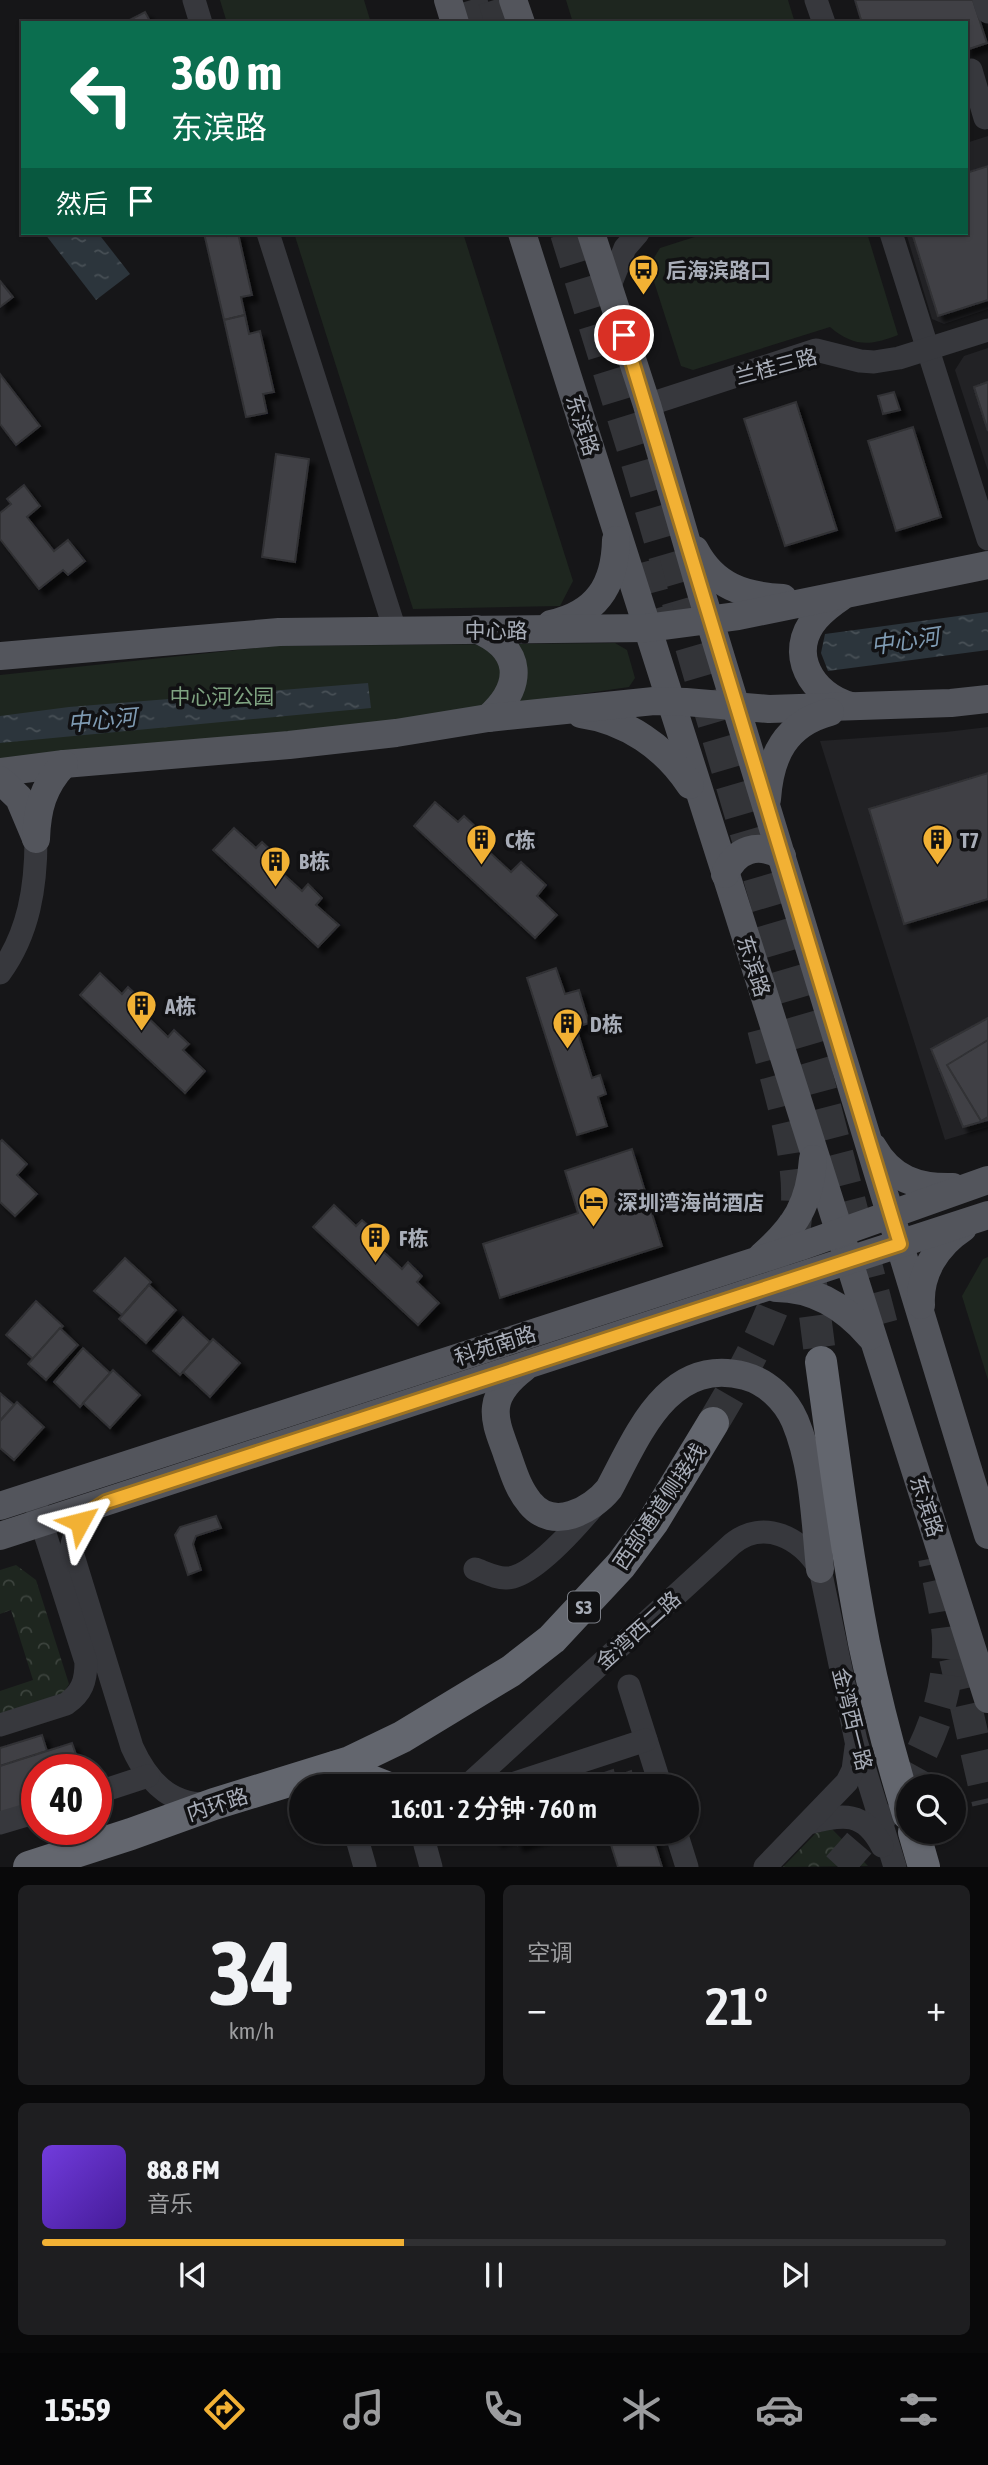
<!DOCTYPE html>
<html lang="zh">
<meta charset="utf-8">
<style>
body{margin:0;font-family:"Asap Condensed","Noto Sans SC",sans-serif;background:#1e1e20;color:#f1f3f6;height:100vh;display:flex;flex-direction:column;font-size:26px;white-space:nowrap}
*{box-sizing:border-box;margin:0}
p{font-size:23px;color:#9c9d9f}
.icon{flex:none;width:38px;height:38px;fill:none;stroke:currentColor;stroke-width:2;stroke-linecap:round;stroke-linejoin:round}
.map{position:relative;height:1867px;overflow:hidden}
.side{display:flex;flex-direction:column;gap:18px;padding:18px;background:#09090a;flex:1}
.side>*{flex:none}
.guide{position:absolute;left:21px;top:21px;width:947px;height:214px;border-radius:0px;box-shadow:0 2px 5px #0004,0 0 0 2px #303032;background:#0b6e4f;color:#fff;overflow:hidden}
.tools{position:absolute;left:896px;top:1774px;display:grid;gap:14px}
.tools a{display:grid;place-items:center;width:70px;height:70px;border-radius:50%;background:#101012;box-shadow:0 2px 5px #0004,0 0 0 2px #303032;font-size:35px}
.speed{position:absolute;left:21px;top:1754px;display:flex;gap:14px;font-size:35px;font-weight:700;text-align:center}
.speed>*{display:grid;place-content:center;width:91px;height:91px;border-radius:50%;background:#101012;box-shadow:0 2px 5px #0004,0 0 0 2px #303032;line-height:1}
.speed .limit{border:10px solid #d22;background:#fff;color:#111}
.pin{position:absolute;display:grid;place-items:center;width:60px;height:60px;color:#fff;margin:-30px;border:4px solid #fff;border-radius:50%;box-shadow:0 2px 7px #0007}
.me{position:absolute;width:77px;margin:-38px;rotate:52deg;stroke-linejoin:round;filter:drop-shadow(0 0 5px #0008)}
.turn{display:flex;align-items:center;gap:24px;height:147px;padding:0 35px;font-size:32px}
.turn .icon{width:91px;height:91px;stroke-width:2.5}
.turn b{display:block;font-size:49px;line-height:60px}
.then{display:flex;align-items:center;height:66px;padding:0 35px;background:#0003;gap:14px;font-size:26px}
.big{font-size:52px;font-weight:600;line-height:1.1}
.side .widget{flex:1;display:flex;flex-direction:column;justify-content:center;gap:10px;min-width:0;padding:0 24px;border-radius:10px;background:#1e1e20}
.side .dial{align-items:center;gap:0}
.dial b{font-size:91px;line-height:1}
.song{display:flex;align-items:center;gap:21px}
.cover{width:84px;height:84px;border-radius:10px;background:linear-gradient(135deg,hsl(260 70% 55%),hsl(260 70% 35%))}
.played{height:7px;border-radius:4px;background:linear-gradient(90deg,#f2b134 40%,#303032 40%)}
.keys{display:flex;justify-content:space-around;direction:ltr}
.heat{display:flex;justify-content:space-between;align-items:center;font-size:38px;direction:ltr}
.side .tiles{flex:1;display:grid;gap:18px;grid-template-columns:1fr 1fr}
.widget:last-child{grid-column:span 2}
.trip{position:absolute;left:289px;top:1774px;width:410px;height:70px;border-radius:35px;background:#101012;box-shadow:0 2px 5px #0004,0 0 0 2px #303032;font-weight:600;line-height:70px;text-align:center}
.tab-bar{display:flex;height:112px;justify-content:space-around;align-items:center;background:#060607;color:#9c9d9f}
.tab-bar .icon{width:49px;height:49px}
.tab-bar .selected{color:#f2b134}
.tab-bar b{font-size:32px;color:#f1f3f6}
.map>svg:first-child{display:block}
.built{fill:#222225}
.forest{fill:url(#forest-crowns)}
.park{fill:#1e261f}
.water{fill:url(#water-ripples)}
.building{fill:#404145;stroke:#303034;stroke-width:2;filter:url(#shadow)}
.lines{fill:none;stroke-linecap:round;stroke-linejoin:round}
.highway-tunnel{stroke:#333438;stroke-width:32;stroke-dasharray:32 16;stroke-linecap:butt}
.minor{stroke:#37383d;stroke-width:23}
.major{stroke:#53555c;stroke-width:28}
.highway{stroke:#63666e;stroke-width:32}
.route-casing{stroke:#9d7322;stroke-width:18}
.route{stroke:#f2b134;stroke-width:12}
.labels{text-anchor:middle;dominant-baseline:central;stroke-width:7;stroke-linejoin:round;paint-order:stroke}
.shield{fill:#111113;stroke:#7b7e86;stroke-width:2}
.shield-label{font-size:19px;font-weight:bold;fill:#a8adb8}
.poi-label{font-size:21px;font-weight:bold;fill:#a8adb8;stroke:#111113;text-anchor:start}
.street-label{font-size:21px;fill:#a8adb8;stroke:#111113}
.park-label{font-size:21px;fill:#7fa381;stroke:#111113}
.water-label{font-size:23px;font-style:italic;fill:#7f9bb3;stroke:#111113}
</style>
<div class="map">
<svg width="988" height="1867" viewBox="0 0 988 1867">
<defs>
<pattern id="forest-crowns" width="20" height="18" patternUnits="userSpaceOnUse" patternTransform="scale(1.75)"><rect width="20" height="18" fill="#1e261f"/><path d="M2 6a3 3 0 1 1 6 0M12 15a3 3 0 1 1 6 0" fill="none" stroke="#3c433d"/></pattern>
<pattern id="water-ripples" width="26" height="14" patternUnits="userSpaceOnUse" patternTransform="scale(1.75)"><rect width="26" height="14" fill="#2c353c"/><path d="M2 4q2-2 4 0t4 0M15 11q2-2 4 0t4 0" fill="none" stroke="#485056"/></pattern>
<filter id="shadow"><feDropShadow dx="6" dy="6" stdDeviation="2" flood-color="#0009"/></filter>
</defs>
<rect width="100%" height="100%" fill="#161618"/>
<g class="built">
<polygon points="988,136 988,309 944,324 932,319 906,233 966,233 966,143"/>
<polygon points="988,348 988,471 955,370 964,356"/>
<polygon points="988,727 988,1127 945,1140 820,741 946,732"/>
</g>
<g class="forest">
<polygon points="16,1565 36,1580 69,1684 59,1700 0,1719 0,1691 33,1680 11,1610 0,1614 0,1570"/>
<polygon points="832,1829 868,1866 783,1867 816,1833"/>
</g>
<g class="park">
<polygon points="220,0 364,0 371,23 227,23"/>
<polygon points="566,0 788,0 795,23 573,23"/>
<polygon points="294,233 463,233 573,581 560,606 413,609"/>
<path d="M707 233H867L898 335C870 346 854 347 830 327L693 370 681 366 649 266 660 248Z"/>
<polygon points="615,643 627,650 635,678 629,687 381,723 0,762 0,675 276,646"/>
<polygon points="988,1257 988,1380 962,1296 983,1259"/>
</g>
<g class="water">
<polygon points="47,233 98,233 130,274 96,300 45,234"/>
<polygon points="988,612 988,650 828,671 821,653 825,634"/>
<polygon points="368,683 371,708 0,743 0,716 69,707"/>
</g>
<g class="building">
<polygon points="855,0 973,0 987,43 966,50 966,23 862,23"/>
<polygon points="145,12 151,23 124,23"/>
<polygon points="988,166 988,300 938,316 912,233 966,233 966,173"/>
<polygon points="204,233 226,233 227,236 238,233 252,295 241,297 245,315 224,320"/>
<polygon points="0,281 13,297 0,307"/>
<polygon points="245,315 249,334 260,331 274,392 263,394 267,413 246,417 224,320"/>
<polygon points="0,374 40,426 16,445 0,424"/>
<polygon points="988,382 988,431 974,387"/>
<polygon points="988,382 988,431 974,387"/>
<polygon points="894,392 900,410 883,414 878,396"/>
<polygon points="796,402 837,530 785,546 744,419"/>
<polygon points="913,427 941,517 896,531 868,441"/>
<polygon points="276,454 309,459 295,562 262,557"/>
<polygon points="24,485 40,506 27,517 54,551 68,540 85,561 68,575 63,570 39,589 0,539 0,513 11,504 7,499"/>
<polygon points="988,773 988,899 904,924 869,809"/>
<polygon points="435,802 458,822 464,816 478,829 472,836 511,872 521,862 546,885 537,896 557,915 535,938 414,826"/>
<polygon points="234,828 256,848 262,842 276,855 270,862 302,891 308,884 322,898 316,905 339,925 318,947 213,850"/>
<polygon points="556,968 565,994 579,990 589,1023 576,1027 592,1078 600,1075 606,1094 598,1097 607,1126 577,1135 527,978"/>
<polygon points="100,973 122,994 128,987 143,1001 137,1007 168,1037 174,1030 189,1044 183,1050 205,1071 185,1093 80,995"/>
<polygon points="988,1018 988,1120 963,1127 931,1049"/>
<polygon points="988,1040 988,1117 981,1121 947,1065"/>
<polygon points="2,1140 27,1164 17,1175 37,1194 15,1216 0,1202 0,1142"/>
<polygon points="632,1149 662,1246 500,1298 483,1244 578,1213 565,1171"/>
<polygon points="334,1205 356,1226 362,1220 377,1233 371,1240 402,1269 408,1262 422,1276 417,1282 439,1303 418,1325 313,1227"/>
<polygon points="125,1258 151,1282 122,1315 94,1291"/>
<polygon points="149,1285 176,1310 146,1343 119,1319"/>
<polygon points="36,1301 63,1326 33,1359 6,1335"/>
<polygon points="183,1317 210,1342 180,1375 153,1351"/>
<polygon points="60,1328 78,1345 46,1380 28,1364"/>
<polygon points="213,1339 240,1363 210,1397 183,1372"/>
<polygon points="83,1348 110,1373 80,1407 54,1382"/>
<polygon points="113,1370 140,1395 110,1428 83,1403"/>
<polygon points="0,1393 14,1405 0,1421"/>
<polygon points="17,1402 44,1427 14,1460 0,1448 0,1421"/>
<polygon points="216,1516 221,1528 196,1536 193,1544 201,1570 188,1575 175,1535 180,1527"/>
<polygon points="42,1735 47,1751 0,1766 0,1748"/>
<polygon points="72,1743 81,1769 37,1769 37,1805 0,1817 0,1766"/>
<polygon points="613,1770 615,1777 631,1771 636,1787 562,1787"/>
<polygon points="494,1832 558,1832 518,1845 514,1835 496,1841"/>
<polygon points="607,1832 651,1832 662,1867 618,1867"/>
</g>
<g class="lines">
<g class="highway-tunnel">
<polyline points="471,0 478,23"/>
<polyline points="494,0 501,23"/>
<polyline points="566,233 635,456 815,1068 885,1337"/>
<polyline points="644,562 669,654"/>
<polyline points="809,1268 821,1362"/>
<path d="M713 1423C759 1346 808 1257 795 1164 789 1118 773 1069 762 1024"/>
<polyline points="955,1658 988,1803"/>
<path d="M838 1867C898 1802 951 1729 948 1637 946 1611 939 1584 934 1558"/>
</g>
<g class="minor">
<polyline points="194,0 201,23"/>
<polyline points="816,0 824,23"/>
<polyline points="984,0 988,12"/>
<polyline points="971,70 985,118"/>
<polyline points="268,233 395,630"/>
<polyline points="891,233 988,539"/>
<polyline points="609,288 625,248 638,233"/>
<polyline points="647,405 816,350 860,361 874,362 899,358 988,330"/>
<path d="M0 973C29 933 36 887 36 839"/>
<path d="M101 1505C83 1517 75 1528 71 1549L132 1747C147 1780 169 1805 207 1804"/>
<path d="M475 1569C484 1572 498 1579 507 1578 532 1578 578 1525 594 1506"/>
<polyline points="629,1686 661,1787"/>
<path d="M0 1725 66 1704C82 1693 86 1681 86 1662L33 1496"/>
<path d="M466 1787 732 1544C764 1518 801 1538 820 1569L856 1741 895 1867"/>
<polyline points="503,1787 646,1740"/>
<polyline points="96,1793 148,1776"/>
<polyline points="0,1823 37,1812"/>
<path d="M809 1823C843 1814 864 1811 882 1846"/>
<polyline points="355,1832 365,1867"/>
<polyline points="426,1832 425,1845 431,1867"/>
<polyline points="676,1832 687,1867"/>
<polyline points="765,1867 847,1782 853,1770 856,1747"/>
</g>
<g class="major">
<polyline points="448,0 455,23"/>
<polyline points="513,0 521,23"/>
<polyline points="522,233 988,1699"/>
<polyline points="591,233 647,405 701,592 988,1535"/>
<path d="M695 550C714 586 744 596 783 598"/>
<path d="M841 597C832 603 823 610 816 618 786 653 812 696 851 706"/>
<path d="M551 624C597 614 615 585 616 540"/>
<path d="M476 629C524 649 524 686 488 718"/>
<polyline points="0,656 279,632 647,628 738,616 988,565"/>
<path d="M581 714C626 720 666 748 690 785"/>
<polyline points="0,772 64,764 289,745 396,733 488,718 654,701 686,702 769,709 951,703 988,699"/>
<polyline points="0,780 19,798 35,836"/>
<path d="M767 799C770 756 785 724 830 712"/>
<path d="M36 839C37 809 43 786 64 764"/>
<path d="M725 874C736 849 758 842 782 856"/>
<path d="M873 1147C891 1179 918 1188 953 1187"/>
<path d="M762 1256C795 1227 810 1204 813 1159"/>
<path d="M776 1288C815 1288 845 1307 870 1336"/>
<path d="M921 1305C919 1273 937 1245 963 1228"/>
<path d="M524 1368C511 1378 498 1390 496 1407 494 1423 502 1439 507 1454 513 1471 518 1489 530 1503 553 1532 592 1510 609 1489 638 1435 668 1356 745 1376 767 1382 786 1400 795 1421 814 1466 815 1521 820 1569"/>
<polyline points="0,1506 799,1247 988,1180"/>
<polyline points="0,1536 988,1215"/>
</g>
<g class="highway">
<path d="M821 1362C834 1456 846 1550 864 1643 876 1701 891 1758 908 1814"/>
<polyline points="335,1767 386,1787"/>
<polyline points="914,1832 924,1867"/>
<polyline points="29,1867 131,1834 214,1804 350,1762 402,1737 511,1671 552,1639 621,1565 653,1522 713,1423"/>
</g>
</g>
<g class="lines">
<defs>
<polyline id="route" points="80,1522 89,1513 106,1502 900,1244 624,335"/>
</defs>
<use href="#route" class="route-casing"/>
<use href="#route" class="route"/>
</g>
<defs>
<symbol id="bus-pin" viewBox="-11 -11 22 30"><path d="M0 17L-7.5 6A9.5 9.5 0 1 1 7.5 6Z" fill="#f2b134" stroke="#111113"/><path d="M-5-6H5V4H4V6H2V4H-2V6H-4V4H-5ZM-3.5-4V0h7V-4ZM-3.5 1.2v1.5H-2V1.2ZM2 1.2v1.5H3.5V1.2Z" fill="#111"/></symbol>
<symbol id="building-pin" viewBox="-11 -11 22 30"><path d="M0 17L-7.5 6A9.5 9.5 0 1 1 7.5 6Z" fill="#f2b134" stroke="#111113"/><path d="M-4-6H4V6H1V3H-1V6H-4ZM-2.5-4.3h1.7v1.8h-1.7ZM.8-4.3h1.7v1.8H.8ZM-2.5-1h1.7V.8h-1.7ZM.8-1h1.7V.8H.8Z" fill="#111"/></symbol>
<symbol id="hotel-pin" viewBox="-11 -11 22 30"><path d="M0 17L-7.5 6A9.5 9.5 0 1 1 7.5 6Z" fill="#f2b134" stroke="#111113"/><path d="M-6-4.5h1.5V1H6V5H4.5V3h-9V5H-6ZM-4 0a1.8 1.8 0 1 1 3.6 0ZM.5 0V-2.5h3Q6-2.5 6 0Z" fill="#111"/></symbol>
</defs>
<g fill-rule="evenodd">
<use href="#bus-pin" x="626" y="252" width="35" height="47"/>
<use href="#building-pin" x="464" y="822" width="35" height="47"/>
<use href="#building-pin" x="920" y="822" width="35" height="47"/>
<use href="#building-pin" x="258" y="844" width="35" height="47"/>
<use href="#building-pin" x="124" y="988" width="35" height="47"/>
<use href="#building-pin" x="550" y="1006" width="35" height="47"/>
<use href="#hotel-pin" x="576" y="1184" width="35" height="47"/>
<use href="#building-pin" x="358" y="1220" width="35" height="47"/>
</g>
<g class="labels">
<rect class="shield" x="568" y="1591.5" width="32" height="31" rx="5"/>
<g class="shield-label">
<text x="584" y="1607">S3</text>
</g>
<g class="poi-label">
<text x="666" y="270">后海滨路口</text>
<text x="505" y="840">C栋</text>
<text x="960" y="840">T7</text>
<text x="299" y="861">B栋</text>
<text x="165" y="1006">A栋</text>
<text x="590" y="1024">D栋</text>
<text x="617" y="1202">深圳湾海尚酒店</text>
<text x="399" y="1238">F栋</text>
</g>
<g class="street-label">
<text transform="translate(776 366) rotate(-15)">兰桂三路</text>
<text transform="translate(583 425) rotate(72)">东滨路</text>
<text x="496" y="630">中心路</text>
<text transform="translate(754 966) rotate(72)">东滨路</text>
<text transform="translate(495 1345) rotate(-18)">科苑南路</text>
<text transform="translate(659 1506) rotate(-56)">西部通道侧接线</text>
<text transform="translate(927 1506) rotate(72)">东滨路</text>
<text transform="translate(638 1630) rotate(-42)">金湾西二路</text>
<text transform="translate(853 1719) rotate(76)">金湾西一路</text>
<text transform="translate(217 1804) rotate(-18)">内环路</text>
</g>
<g class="park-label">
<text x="222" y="696">中心河公园</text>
</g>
<g class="water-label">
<text transform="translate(905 641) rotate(-8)">中心河</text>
<text transform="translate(102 720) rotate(-5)">中心河</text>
</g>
</g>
</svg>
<div class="tools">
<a><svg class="icon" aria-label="search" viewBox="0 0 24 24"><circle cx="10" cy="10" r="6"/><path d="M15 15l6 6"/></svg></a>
</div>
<div class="speed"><div class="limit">40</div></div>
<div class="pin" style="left:624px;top:335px;background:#d93025"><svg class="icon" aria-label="arrive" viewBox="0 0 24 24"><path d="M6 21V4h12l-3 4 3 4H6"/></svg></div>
<svg class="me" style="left:80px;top:1522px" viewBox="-20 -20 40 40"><path d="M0-17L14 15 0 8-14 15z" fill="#f2b134" stroke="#fff" stroke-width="4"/></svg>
<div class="trip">16:01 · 2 分钟 · 760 m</div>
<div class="guide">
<div class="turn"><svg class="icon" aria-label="left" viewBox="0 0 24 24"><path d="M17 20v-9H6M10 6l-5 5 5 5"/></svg><div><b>360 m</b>东滨路</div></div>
<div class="then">然后<svg class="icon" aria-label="arrive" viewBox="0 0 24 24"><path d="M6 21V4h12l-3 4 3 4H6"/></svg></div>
</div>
</div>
<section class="side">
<div class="tiles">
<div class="widget dial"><b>34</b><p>km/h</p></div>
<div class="widget"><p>空调</p>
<div class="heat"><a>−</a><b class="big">21°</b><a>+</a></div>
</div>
<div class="widget">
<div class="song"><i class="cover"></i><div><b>88.8 FM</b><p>音乐</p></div></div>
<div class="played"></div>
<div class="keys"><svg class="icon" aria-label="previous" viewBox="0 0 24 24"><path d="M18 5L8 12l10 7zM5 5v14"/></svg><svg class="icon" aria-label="pause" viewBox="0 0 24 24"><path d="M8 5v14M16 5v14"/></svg><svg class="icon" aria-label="next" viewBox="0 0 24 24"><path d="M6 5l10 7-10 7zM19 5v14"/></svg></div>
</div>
</div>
</section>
<nav class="tab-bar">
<b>15:59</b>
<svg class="icon selected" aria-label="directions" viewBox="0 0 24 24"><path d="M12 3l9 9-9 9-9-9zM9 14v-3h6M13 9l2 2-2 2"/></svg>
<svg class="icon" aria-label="music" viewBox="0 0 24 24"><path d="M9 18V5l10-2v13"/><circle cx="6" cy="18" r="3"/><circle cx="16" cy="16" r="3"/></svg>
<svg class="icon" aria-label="phone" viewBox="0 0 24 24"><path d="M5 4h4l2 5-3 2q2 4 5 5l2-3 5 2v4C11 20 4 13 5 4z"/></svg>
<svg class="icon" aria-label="climate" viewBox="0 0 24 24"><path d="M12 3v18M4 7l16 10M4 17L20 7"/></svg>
<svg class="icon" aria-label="car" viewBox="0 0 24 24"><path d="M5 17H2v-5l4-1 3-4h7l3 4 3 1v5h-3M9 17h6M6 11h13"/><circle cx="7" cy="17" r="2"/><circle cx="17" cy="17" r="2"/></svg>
<svg class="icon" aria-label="filters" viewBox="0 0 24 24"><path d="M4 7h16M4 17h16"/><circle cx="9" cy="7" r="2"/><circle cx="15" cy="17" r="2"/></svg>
</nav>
